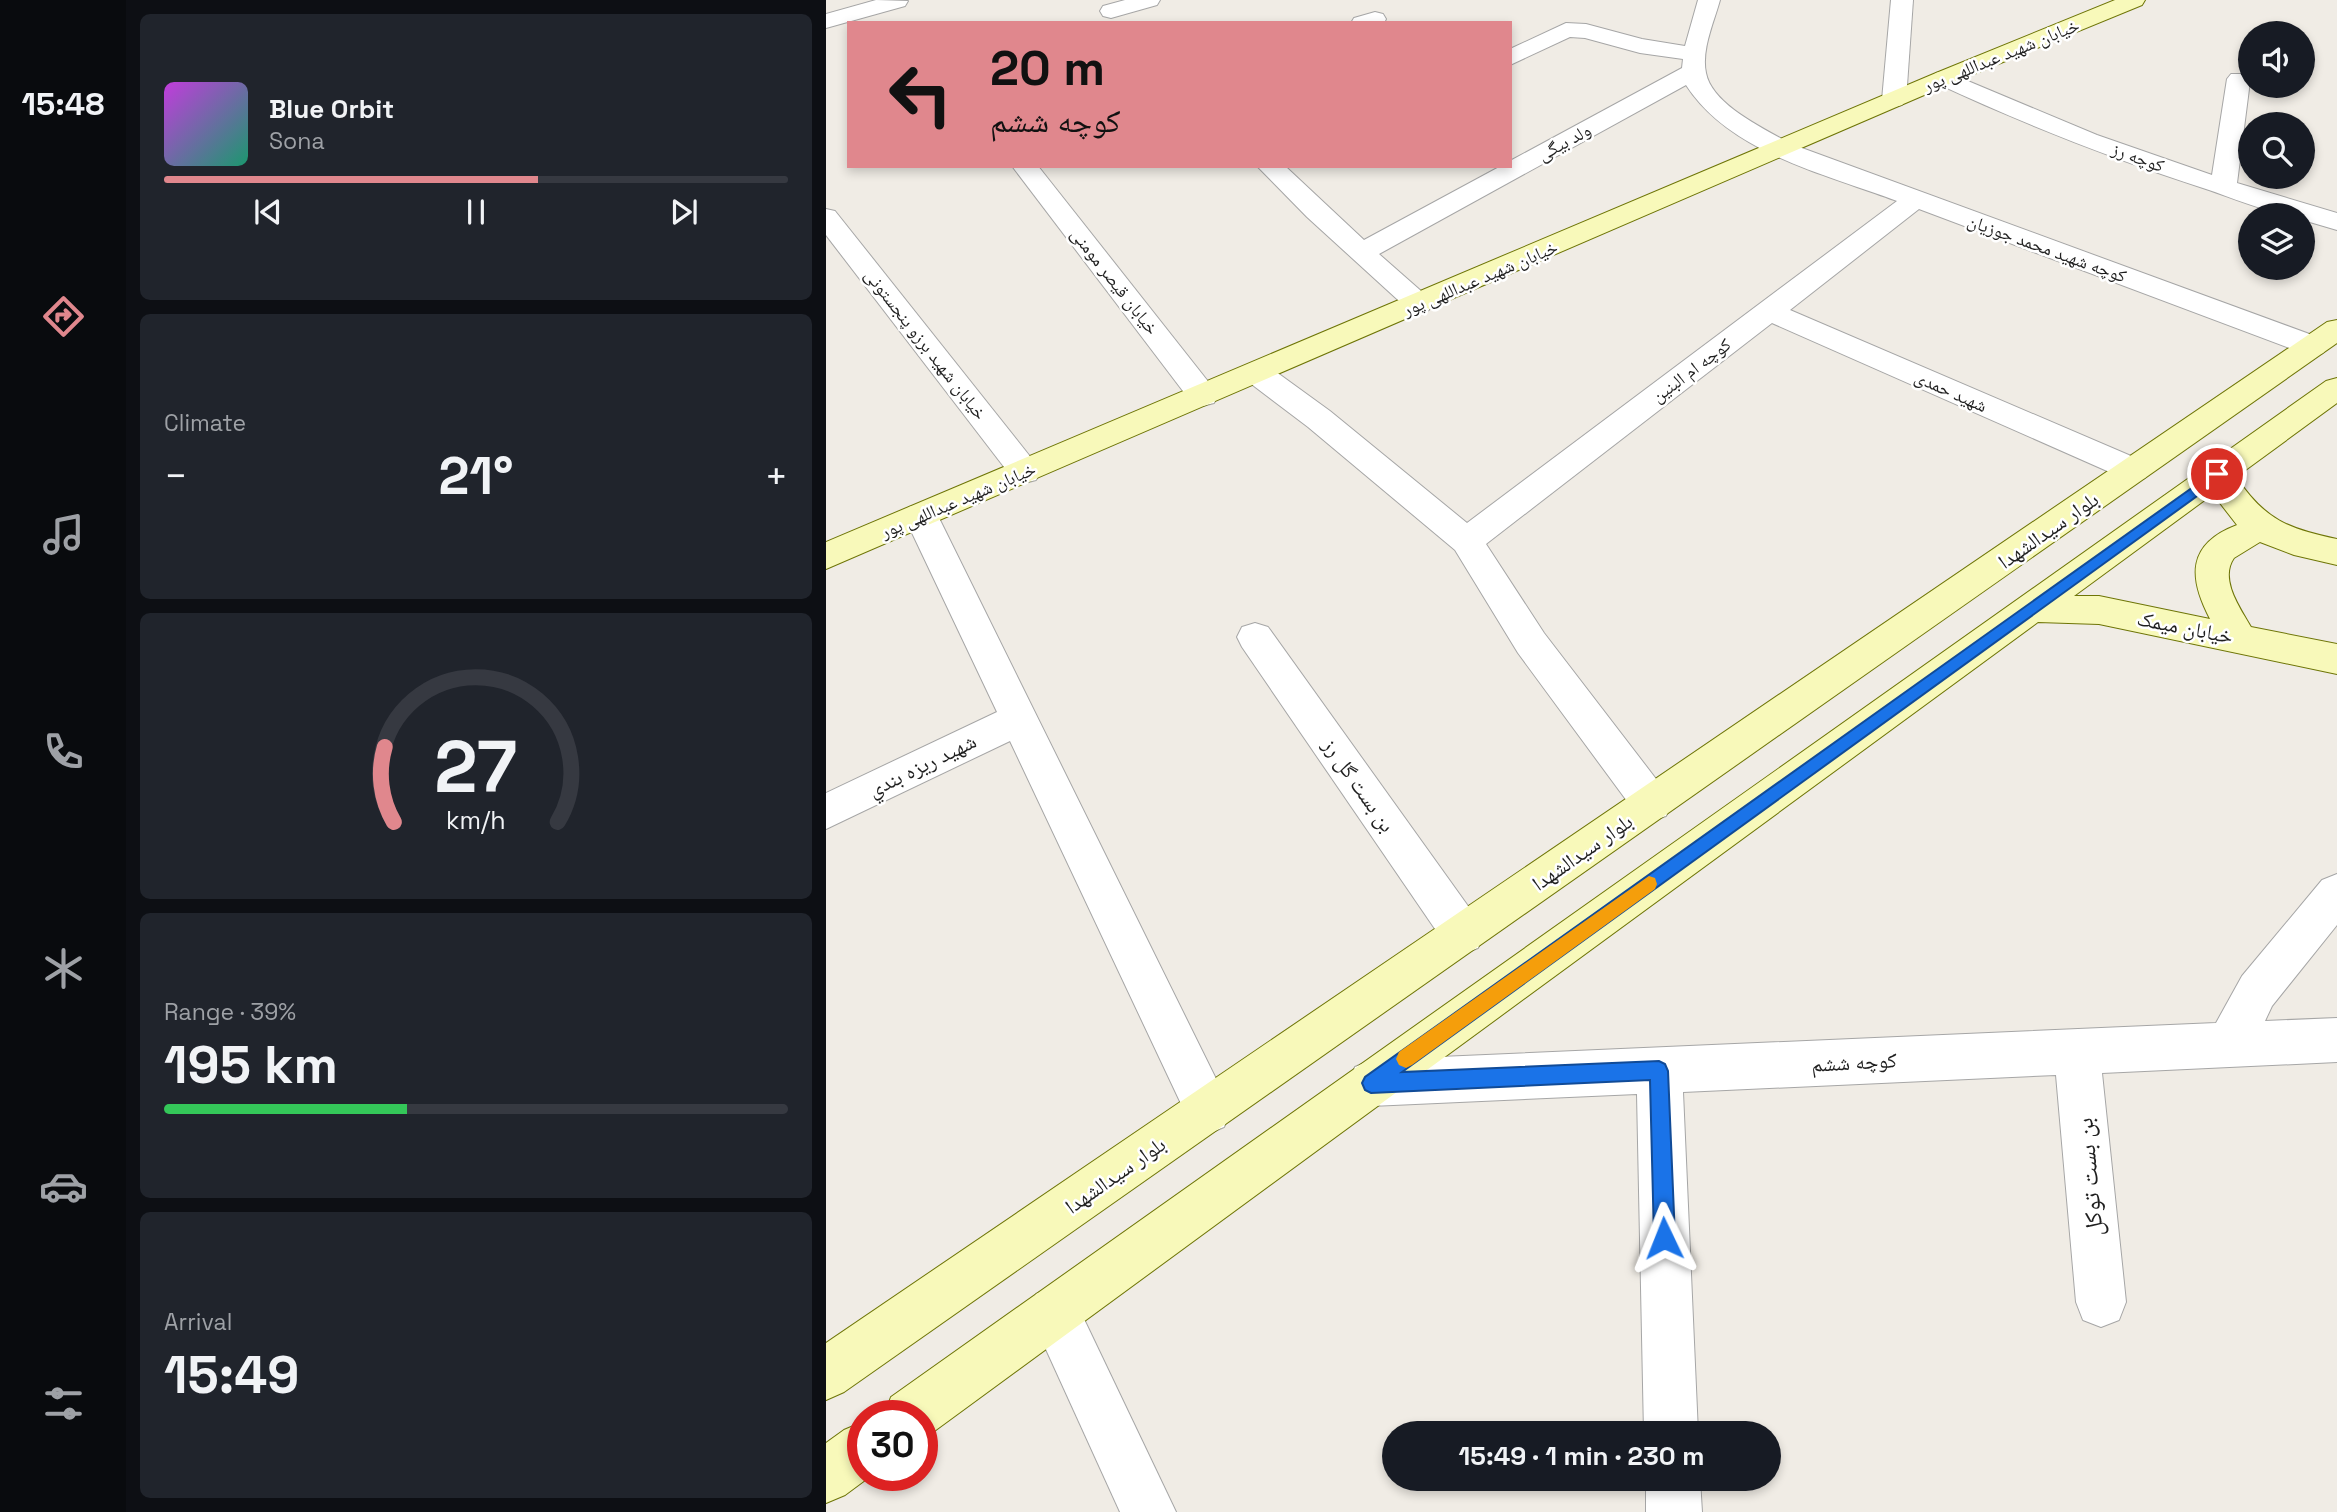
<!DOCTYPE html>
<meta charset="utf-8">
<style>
body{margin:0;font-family:"Space Grotesk","Noto Naskh Arabic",sans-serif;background:#20242c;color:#f1f3f6;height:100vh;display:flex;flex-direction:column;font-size:26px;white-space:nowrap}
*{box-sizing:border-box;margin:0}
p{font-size:23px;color:#9ea1a6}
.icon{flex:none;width:38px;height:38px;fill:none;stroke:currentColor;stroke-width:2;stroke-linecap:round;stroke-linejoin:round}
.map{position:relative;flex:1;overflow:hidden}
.drawer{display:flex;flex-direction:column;gap:14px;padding:14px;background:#0d0f14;width:700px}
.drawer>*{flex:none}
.hud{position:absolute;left:21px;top:21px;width:665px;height:147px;border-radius:0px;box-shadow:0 4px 10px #0003;background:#e0878d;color:#111;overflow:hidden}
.tools{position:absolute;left:1412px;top:21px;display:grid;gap:14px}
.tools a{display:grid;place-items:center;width:77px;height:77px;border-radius:50%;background:#171b24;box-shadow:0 4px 10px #0003;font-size:35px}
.speed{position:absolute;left:21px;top:1400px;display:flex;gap:14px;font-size:35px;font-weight:700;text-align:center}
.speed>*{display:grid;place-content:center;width:91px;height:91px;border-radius:50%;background:#171b24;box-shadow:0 4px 10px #0003;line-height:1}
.speed .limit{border:10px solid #d22;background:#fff;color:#111}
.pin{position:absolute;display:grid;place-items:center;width:60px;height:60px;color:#fff;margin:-30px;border:4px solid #fff;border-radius:50%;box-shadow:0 2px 7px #0007}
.me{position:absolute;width:77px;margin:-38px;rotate:358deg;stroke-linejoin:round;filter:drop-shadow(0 0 5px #0008)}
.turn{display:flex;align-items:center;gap:24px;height:147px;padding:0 28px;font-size:32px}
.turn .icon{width:91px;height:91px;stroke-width:2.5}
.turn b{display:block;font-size:49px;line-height:60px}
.big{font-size:52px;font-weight:800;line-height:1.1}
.drawer .card{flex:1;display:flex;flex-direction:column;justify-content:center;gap:10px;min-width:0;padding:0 24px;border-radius:10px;background:#20242c}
.drawer .dial{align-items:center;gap:0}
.dial svg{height:182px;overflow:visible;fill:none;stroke:#363941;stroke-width:7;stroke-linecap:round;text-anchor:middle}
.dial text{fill:#f1f3f6;stroke:none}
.song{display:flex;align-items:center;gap:21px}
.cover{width:84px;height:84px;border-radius:10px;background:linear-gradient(135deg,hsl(290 70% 55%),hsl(160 70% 35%))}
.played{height:7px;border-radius:4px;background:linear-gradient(90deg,#e0878d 60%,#363941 60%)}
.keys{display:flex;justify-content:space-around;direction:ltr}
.heat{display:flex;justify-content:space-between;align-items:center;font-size:38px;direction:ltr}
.charge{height:10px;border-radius:5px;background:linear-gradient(90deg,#34c759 39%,#363941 0)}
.trip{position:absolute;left:556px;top:1421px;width:399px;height:70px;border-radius:35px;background:#171b24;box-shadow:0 4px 10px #0003;font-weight:800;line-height:70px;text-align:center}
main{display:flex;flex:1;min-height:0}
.menu{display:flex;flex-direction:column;width:126px;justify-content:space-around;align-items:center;background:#090b0e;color:#9ea1a6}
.menu .icon{width:49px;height:49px}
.menu .on{color:#e0878d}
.menu b{font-size:32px;color:#f1f3f6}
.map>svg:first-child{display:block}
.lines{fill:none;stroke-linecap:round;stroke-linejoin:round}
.street-casing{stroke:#a6a6a6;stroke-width:2}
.secondary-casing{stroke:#6e7507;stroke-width:2}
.street{fill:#fff;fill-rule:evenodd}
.secondary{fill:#f8f9ba;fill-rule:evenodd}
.route{fill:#1a73e8;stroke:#114b97;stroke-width:2}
.slow{fill:#f59e0b}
.labels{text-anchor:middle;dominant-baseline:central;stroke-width:5;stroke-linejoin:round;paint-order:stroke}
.far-street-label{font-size:18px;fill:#1f1f1f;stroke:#fff}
.street-label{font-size:21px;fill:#1f1f1f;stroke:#fff}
.near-street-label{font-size:24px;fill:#1f1f1f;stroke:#fff}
</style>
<main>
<nav class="menu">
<b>15:48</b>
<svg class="icon on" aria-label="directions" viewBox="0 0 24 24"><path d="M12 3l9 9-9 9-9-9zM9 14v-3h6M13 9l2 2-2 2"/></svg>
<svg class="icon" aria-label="music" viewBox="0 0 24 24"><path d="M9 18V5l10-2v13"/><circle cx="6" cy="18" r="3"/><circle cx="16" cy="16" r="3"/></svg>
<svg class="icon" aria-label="phone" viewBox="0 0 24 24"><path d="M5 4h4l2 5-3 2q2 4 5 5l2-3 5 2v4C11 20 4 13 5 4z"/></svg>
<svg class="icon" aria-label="climate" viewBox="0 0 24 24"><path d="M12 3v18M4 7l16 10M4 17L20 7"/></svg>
<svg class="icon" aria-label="car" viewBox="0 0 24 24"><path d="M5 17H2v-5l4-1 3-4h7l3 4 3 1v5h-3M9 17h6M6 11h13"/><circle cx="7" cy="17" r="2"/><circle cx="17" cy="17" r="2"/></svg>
<svg class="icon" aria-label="filters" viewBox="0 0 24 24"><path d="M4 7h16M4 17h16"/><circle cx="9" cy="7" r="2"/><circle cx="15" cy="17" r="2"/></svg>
</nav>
<section class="drawer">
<div class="card">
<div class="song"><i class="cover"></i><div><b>Blue Orbit</b><p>Sona</p></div></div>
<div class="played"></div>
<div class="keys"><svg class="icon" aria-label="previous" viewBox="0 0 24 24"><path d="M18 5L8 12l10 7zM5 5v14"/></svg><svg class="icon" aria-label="pause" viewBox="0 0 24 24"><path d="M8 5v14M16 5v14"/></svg><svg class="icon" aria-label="next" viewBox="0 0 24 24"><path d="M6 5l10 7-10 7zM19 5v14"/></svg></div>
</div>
<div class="card"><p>Climate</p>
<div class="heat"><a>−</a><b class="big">21°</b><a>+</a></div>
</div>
<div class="card dial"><svg viewBox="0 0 100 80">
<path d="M14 69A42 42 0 1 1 86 69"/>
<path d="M14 69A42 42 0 0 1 10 36" stroke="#e0878d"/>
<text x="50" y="56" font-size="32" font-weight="700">27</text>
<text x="50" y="72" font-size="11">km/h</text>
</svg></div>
<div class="card"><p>Range · 39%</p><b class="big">195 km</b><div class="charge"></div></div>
<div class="card"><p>Arrival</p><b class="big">15:49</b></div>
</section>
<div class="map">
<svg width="1511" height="1512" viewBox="0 0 1511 1512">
<rect width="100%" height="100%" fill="#f0ece5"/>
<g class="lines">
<defs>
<g id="street">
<polygon points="50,0 82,1 79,6 0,28 0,14"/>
<polygon points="299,0 334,0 331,5 285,18 277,16 274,11 277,6"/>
<path d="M872 0H894C888 22 875 50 880 73 886 105 939 129 965 144L1497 339 1502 346 1497 353 1487 356 1477 353 1093 209 964 310 1319 462 1324 470 1319 478 1308 481 1297 478 946 323 660 544 718 633 840 792 846 804 840 816 826 821 812 816 692 653 629 550 482 427 420 380 416 373 420 366 431 363 442 366 504 411 641 523 1071 201C999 174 904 153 860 85L553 254 603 298 607 304 603 310 593 313 583 310 481 217 431 166H459L538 240 675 166H684V161L856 68 857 59 814 53 759 38 744 37 684 65V49L740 23 760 24 816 39 859 46Z"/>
<polygon points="1065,0 1087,0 1080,100 1076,105 1068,107 1060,105 1056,100"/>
<polygon points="549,12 557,14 560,19 558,23 525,23 528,18"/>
<path d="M1118 71 1271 135 1386 175 1401 79 1405 74H1421L1424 81 1411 183 1511 213V230L1477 220V215C1444 215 1410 199 1380 189 1287 159 1198 124 1110 83L1106 78 1110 73Z"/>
<polygon points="186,166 212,166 388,389 392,396 388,403 377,406 366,403"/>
<polygon points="0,209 9,211 210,464 215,472 210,480 199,483 188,480 0,235"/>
<polygon points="95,504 107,507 112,516 398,1095 405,1111 398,1127 382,1134 366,1127 184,741 0,829 0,793 171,712 78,516 83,507"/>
<polygon points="429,623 442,627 652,920 658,934 652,948 637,954 622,948 416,647 411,637 416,627"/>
<polygon points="1511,874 1511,925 1446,1006 1439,1021 1511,1018 1511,1062 1276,1073 1300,1302 1293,1320 1275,1327 1257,1320 1250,1302 1230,1075 857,1092 872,1433 818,1433 811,1094 545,1106 529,1099 522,1083 529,1067 545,1060 1390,1023 1416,976 1496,880"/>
<polygon points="228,1287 246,1294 350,1512 294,1512 203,1312 210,1294"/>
<polygon points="820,1479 874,1479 876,1512 820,1512"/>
</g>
<g id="secondary">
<polygon points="1289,0 1319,0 1316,5 1126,83 0,569 0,542 1110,73"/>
<polygon points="1511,320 1511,343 18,1392 0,1400 0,1343 1501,322"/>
<path d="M1511 378V403L1410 477C1439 520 1462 529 1511 539V565L1468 555 1434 542 1408 558C1393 579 1414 608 1425 627L1511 644V674L1273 624 1212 622 103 1435 96 1437V1416H58L65 1397 1380 466 1500 381ZM1387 494 1411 525C1361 544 1362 577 1384 619L1273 596H1248Z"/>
<polygon points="37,1422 37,1475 46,1475 19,1495 0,1503 0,1443 18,1430"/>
</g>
</defs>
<use href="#street" class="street-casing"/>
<use href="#secondary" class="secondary-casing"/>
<use href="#street" class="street"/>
<use href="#secondary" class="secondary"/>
</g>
<polygon class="route" points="1391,470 1396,471 1396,478 576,1072 833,1061 839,1064 842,1071 849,1238 846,1245 838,1248 831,1245 828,1238 824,1080 545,1093 539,1090 536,1083 539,1077"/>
<polygon class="slow" points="823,876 829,878 831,884 829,889 586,1065 580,1068 573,1065 570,1059 573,1052"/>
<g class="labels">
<g class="far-street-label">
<text transform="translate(1175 55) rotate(-22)">خیابان شهید عبداللهی پور</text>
<text transform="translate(738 142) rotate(-29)">ولد بیگی</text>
<text transform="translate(1312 157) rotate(20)">کوچه رز</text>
<text transform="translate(1221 248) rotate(20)">کوچه شهید محمد جوزیان</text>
<text transform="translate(654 278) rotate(-23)">خیابان شهید عبداللهی پور</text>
<text transform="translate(289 281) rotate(52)">خیابان قیصر مومنی</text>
<text transform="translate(100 344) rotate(52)">خیابان شهید برزو پنجستونی</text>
<text transform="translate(865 370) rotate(-37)">کوچه ام البنین</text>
<text transform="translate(1125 391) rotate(24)">شهید حمدی</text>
<text transform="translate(132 500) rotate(-23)">خیابان شهید عبداللهی پور</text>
</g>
<g class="street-label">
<text transform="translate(1222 530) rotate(-35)">بلوار سیدالشهدا</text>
<text transform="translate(1359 627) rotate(11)">خیابان میمک</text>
<text transform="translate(96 765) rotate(-26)">شهيد ريزه بندي</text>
<text transform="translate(533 785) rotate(55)">بن بست گل رز</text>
<text transform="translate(756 852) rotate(-35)">بلوار سیدالشهدا</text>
<text transform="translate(1028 1062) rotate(-3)">کوچه ششم</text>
<text transform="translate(289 1175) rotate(-35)">بلوار سیدالشهدا</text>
</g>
<g class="near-street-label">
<text transform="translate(1263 1177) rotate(-95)">بن بست توکل</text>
</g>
</g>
</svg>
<div class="tools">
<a><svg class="icon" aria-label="sound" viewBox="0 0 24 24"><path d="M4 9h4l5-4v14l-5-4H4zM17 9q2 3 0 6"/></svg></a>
<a><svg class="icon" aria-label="search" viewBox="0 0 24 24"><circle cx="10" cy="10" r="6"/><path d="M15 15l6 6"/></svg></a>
<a><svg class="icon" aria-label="layers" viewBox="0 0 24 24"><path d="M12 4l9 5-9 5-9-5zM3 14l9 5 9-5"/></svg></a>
</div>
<div class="speed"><div class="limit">30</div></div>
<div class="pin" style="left:1391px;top:474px;background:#d93025"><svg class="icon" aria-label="arrive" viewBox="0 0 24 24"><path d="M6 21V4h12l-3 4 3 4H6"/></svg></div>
<svg class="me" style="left:838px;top:1238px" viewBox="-20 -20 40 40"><path d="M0-17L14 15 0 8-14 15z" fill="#1a73e8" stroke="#fff" stroke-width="4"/></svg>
<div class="trip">15:49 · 1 min · 230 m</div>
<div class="hud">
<div class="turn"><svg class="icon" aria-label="left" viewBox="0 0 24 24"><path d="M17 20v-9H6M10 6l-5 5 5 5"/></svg><div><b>20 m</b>کوچه ششم</div></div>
</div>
</div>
</main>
